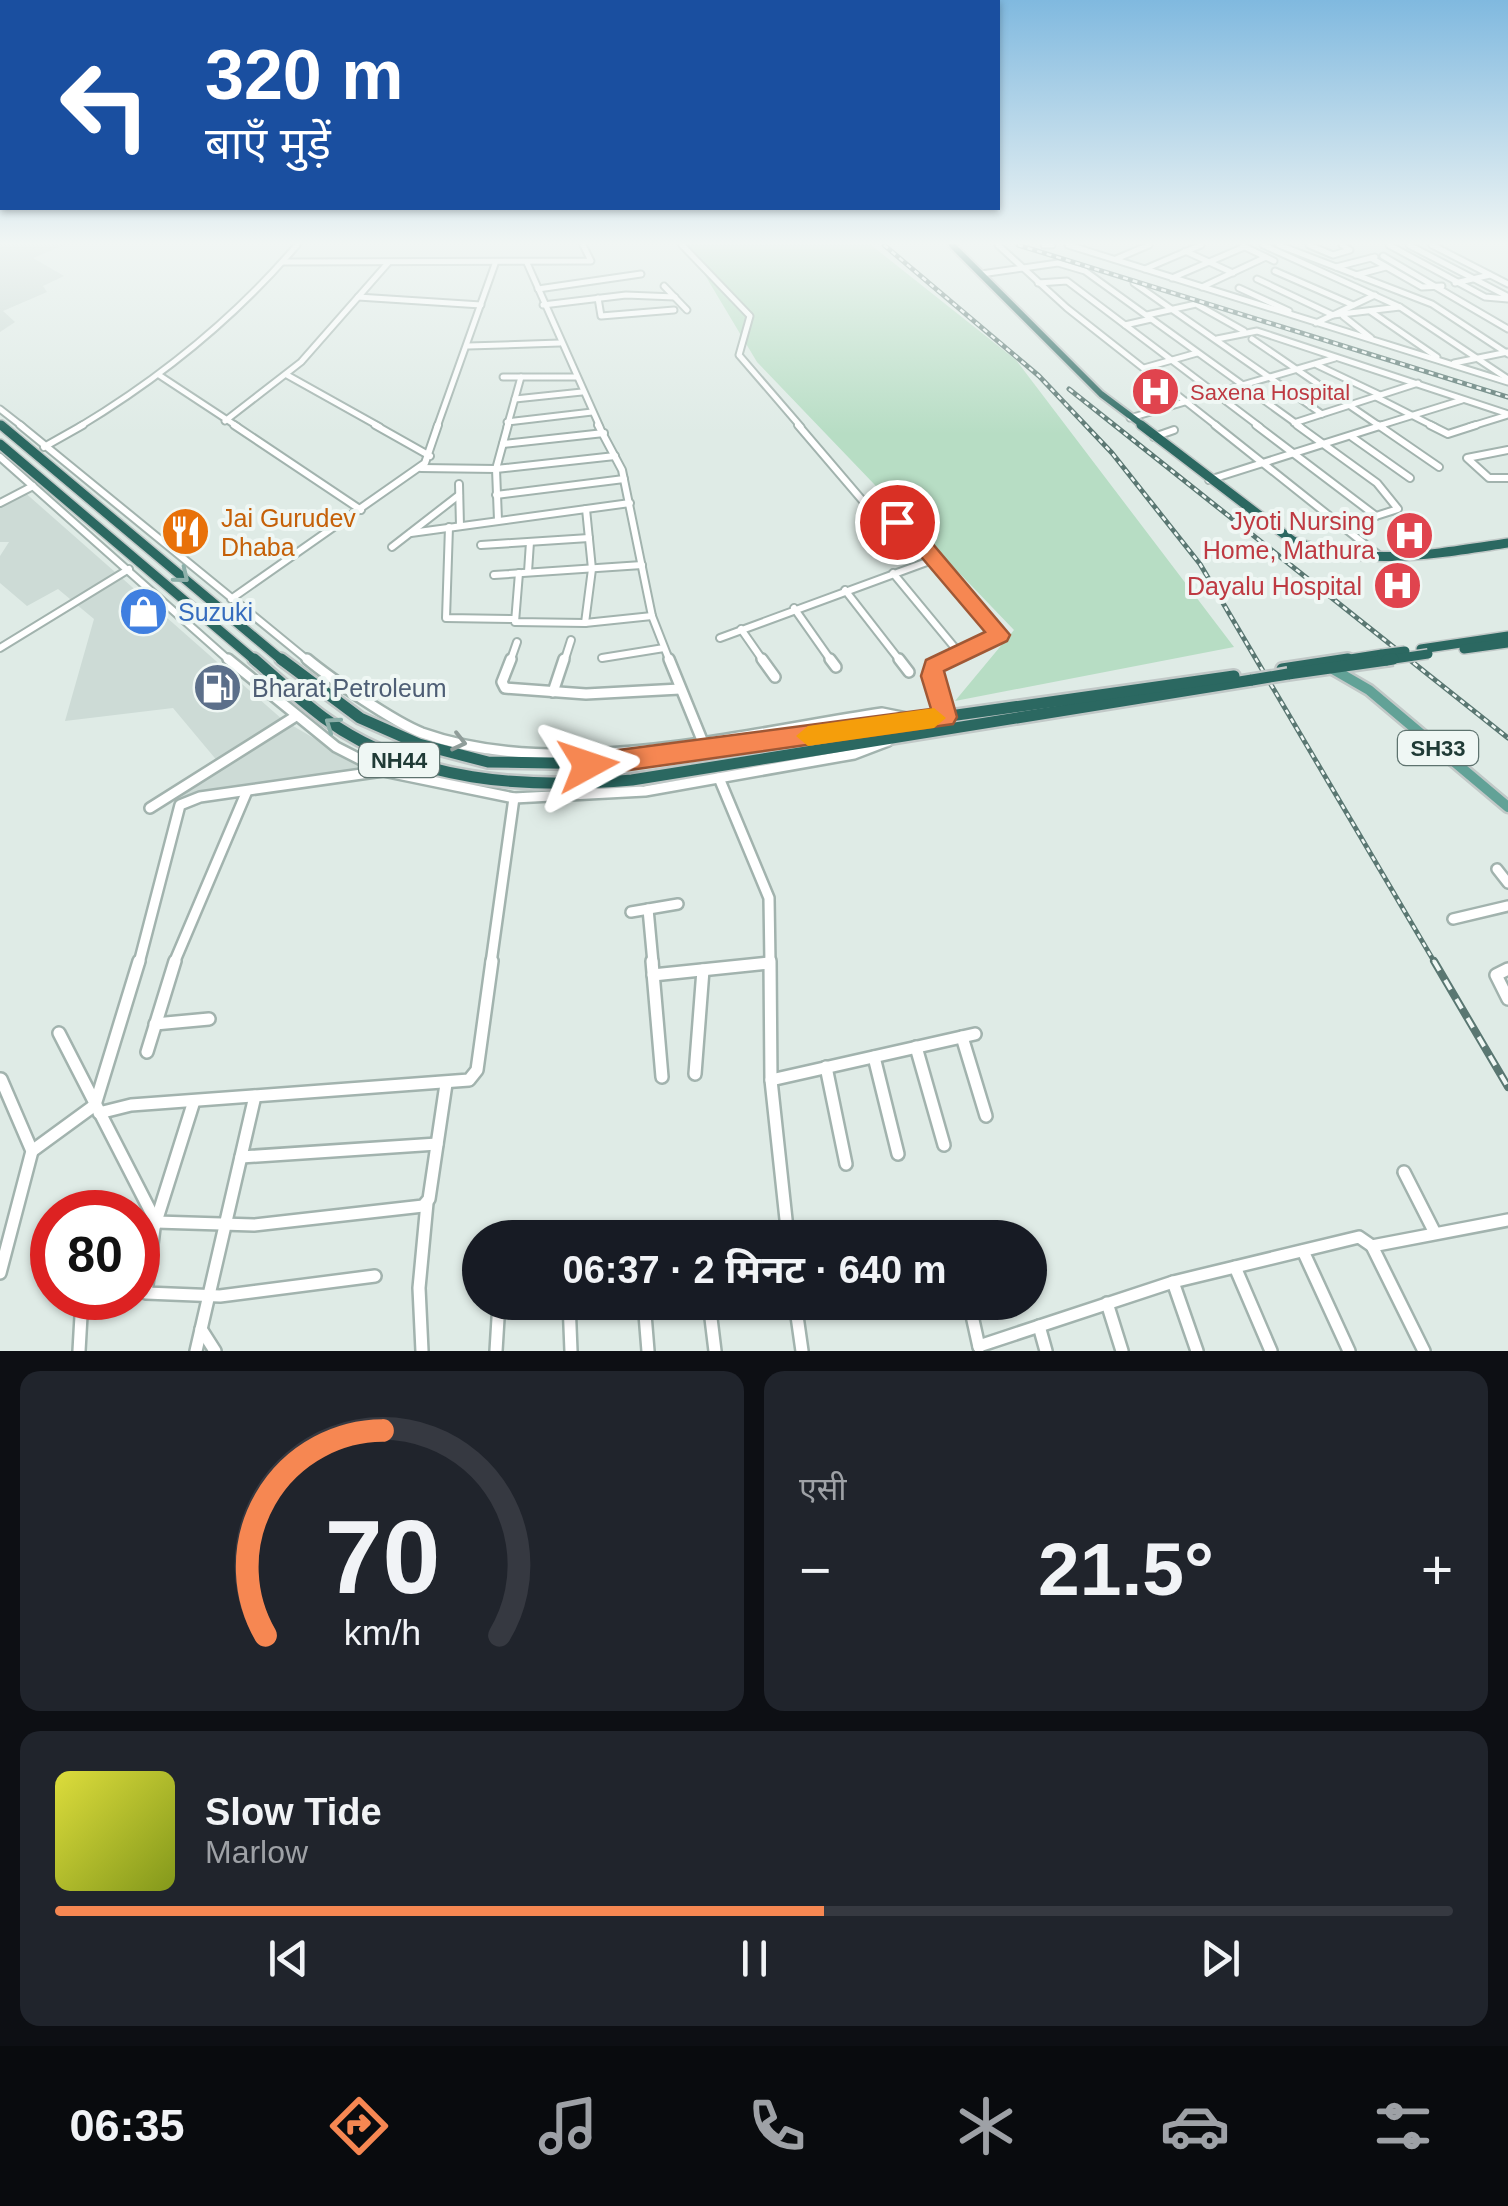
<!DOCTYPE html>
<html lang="hi">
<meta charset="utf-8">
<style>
body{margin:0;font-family:Arial,"Noto Sans Devanagari",sans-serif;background:#20242c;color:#f1f3f6;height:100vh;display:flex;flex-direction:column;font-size:38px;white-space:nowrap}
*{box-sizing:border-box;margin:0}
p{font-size:32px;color:#9ea1a6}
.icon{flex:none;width:55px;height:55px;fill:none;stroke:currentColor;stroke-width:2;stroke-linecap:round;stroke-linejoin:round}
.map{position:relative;height:1351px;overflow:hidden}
.panel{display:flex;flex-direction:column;gap:20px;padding:20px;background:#0d0f14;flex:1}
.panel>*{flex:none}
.banner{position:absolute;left:0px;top:0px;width:1000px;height:210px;box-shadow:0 2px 8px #0004;background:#1a4fa0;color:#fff;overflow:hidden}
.speed{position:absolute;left:30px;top:1190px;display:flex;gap:20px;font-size:50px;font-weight:700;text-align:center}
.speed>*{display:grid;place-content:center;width:130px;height:130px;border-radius:50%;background:#171b24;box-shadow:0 2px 8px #0004;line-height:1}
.speed .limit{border:15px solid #d22;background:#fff;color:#111}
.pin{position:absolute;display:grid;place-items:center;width:85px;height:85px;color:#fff;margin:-42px;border:5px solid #fff;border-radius:50%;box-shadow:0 2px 10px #0007}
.me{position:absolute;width:110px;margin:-55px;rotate:85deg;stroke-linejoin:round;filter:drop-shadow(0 0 8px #0008)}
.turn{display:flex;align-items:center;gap:35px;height:210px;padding:0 40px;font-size:45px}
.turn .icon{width:130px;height:130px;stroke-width:2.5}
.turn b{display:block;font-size:70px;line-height:85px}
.big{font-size:75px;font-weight:700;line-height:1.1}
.panel .card{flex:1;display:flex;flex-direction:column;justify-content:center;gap:15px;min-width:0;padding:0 35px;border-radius:20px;background:#20242c}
.panel .dial{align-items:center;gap:0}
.dial svg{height:260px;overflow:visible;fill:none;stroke:#363941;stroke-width:7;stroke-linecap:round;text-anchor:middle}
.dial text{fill:#f1f3f6;stroke:none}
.song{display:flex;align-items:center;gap:30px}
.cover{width:120px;height:120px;border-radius:15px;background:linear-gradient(135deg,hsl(60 70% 55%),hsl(70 70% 35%))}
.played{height:10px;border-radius:5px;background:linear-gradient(90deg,#f68752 55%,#363941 55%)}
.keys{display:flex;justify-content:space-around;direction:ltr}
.heat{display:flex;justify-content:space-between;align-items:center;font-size:55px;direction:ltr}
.panel .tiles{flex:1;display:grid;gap:20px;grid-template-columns:1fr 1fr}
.card:last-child{grid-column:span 2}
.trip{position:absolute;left:462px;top:1220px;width:585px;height:100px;border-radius:50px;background:#171b24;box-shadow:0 2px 8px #0004;font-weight:700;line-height:100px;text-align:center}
.tabs{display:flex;height:160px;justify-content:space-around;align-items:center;background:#090b0e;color:#9ea1a6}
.tabs .icon{width:70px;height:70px}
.tabs .current{color:#f68752}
.tabs b{font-size:45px;color:#f1f3f6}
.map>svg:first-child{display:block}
.built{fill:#cddbd6}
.green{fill:#b7ddc4}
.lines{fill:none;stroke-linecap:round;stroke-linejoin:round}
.minor-far3-casing{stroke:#a2b3ae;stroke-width:9}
.minor-far2-casing{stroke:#a2b3ae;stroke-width:10}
.minor-far1-casing{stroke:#a2b3ae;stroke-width:14}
.minor-casing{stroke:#a2b3ae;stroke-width:16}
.major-casing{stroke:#c1c8c7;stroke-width:15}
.highway-far2-casing{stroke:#c1c8c7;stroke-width:10}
.highway-far1-casing{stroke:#c1c8c7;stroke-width:12}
.highway-casing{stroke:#c1c8c7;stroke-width:16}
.minor-far3{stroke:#fff;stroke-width:5}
.minor-far2{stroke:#fff;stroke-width:6}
.minor-far1{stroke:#fff;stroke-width:9}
.minor{stroke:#fff;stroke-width:11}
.major{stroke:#62a297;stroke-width:10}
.highway-far2{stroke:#2b6861;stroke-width:6}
.highway-far1{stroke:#2b6861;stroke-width:9}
.highway{stroke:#2b6861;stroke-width:11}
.rail-far1-casing{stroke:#5a7772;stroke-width:5}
.rail-casing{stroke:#5a7772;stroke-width:8}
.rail-far1{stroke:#eff7f4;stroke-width:2.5;stroke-dasharray:5;stroke-linecap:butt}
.rail{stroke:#eff7f4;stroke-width:4;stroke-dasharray:11;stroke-linecap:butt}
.highway-bridge-far1-casing{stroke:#c1c8c7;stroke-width:12;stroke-linecap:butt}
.highway-bridge-casing{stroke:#c1c8c7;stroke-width:16;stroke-linecap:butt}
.highway-bridge-far1{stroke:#2b6861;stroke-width:9}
.highway-bridge{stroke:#2b6861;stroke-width:11}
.oneway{stroke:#8db0aa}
.oneway2{stroke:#909d9a}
.route{fill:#f68752;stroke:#a05835;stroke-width:2.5}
.slow{fill:#f59e0b}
.labels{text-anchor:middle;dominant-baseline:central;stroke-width:8;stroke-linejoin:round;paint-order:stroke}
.far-health-label{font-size:22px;fill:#be3a42;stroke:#eff7f4;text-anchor:start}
.shield{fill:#eff7f4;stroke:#5e736f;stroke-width:2.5}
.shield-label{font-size:22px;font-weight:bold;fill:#203b36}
.food-label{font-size:25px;fill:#c56008;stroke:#eff7f4;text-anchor:start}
.health-label{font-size:25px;fill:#be3a42;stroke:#eff7f4;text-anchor:end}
.shop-label{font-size:25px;fill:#366cbe;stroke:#eff7f4;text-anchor:start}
.service-label{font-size:25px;fill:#4e5e75;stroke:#eff7f4;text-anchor:start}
</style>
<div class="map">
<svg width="1508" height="1351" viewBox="0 0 1508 1351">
<rect width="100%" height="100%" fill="#dfebe6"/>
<g class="built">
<polygon points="0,245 65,245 33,258 64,276 43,286 47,292 3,311 15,322 0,332"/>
<polygon points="22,490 283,720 361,766 360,773 174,800 169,794 219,763 173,708 65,721 94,619 58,589 27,606 0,583 0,556 9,542 0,542 0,502"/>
</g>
<polygon class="green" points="687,245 871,245 1016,360 1234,647 955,701 1014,630 757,362"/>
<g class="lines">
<defs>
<g id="minor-far3">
<polyline points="682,245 750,316 739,355 801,427"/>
<polyline points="998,245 1067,308 1218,427"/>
<polyline points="1044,245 1052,245"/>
<polyline points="1068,245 1508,382"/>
<polyline points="1279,245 1432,304 1508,354"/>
<polyline points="1309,245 1333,255 1350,250 1342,245"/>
<polyline points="1389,245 1485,297 1508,299"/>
<polyline points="1409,245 1507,296"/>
<polyline points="1432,245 1508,284"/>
<polyline points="1243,246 1274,261"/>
<polyline points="1185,251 1233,273"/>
<polyline points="1383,256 1508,329"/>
<polyline points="1371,258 1422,287 1442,286"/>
<polyline points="1116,259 1149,245"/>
<polyline points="283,262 591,261 583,245"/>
<polyline points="527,263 600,427"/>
<polyline points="1336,267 1375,257"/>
<polyline points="1145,269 1201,245"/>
<polyline points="1275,271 1353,305"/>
<polyline points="981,274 1058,263 1085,271 1301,427"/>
<polyline points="1356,275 1386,267"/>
<polyline points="1172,278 1244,247"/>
<polyline points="1257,279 1333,315 1400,307 1263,245"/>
<polyline points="1038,283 1067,281 1260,427"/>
<polyline points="1134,283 1322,414"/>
<polyline points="1455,283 1490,275"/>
<polyline points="664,286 687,310"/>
<polyline points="1202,287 1266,257"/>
<polyline points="1239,288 1289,311"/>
<polyline points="538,289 641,274"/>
<polyline points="358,297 481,305"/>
<polyline points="598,298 601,316 674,310"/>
<polyline points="543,305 626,295 675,297"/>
<polyline points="1400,307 1508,379"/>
<polyline points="1370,311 1437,357"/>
<polyline points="1147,315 1196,304 1244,331"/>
<polyline points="1343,316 1371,338"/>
<polyline points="1316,323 1375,295"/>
<polyline points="1125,325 1151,319"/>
<polyline points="1217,339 1257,331 1508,414"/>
<polyline points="1252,339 1381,427"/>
<polyline points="468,346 560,343"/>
<polyline points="1454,363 1508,352"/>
<polyline points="1317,365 1380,395"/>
<polyline points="1144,368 1197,353"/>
<polyline points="159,375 238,427"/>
<polyline points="287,375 380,427"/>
<polyline points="503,377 576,377"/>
<polyline points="1376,397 1435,427"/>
<polyline points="515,399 582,392"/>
<polyline points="0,409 23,427"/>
<polyline points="1130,418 1335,358"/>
<polyline points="225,421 301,362 388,263"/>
<polyline points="507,422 592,412"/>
<polyline points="1294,423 1418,383"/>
<path d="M79 427C162 377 234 319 297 245"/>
<polyline points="437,427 495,264"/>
<polyline points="507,427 521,377"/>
<polyline points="1375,427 1462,400"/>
<polyline points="1469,427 1508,415"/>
</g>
<g id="minor-far2">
<polyline points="20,425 310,662"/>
<polyline points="234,425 361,510"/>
<polyline points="375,425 430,456"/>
<polyline points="598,425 622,470 652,616 670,662"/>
<polyline points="798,425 868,507 913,534 998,630 997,638 944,662"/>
<polyline points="1215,425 1381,557"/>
<polyline points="1256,425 1376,516 1343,525"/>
<polyline points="1297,425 1377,483 1398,509 1376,516"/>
<polyline points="1378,425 1439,467"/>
<polyline points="1430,425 1448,434 1476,425"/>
<polyline points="1154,437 1174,430"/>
<polyline points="1352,437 1410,478"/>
<polyline points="503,444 604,433"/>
<polyline points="44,447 83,425"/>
<polyline points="1508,450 1467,458 1489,478 1508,478"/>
<polyline points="0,457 231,662"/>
<polyline points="421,468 496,469 615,456"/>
<polyline points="1209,480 1383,425"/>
<polyline points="459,484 460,526"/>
<polyline points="496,495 624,479"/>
<polyline points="0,503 33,486"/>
<polyline points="498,520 496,469 508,425"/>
<polyline points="449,527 446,618 513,619"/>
<polyline points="411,533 630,503"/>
<polyline points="481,545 589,538"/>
<polyline points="392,547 459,495"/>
<polyline points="528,572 530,542"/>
<polyline points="519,573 515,622 585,623 652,616"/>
<polyline points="893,573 960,654"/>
<polyline points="494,575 642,565"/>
<polyline points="845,590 901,662"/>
<polyline points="231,599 425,463 438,425"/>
<polyline points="794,608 832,662"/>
<polyline points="585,623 592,569 586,509"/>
<polyline points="741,629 764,662"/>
<polyline points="720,638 935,559"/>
<polyline points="0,648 129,569"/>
<polyline points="602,658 664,648"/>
<polyline points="510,662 517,642"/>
<polyline points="564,662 571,640"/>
</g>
<g id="minor-far1">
<polyline points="228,659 336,747 383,771 514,798 645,791 854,754 888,741"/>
<path d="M307 659C331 679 394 722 422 733 560 782 741 734 882 713L912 719"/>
<polyline points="511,659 502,682 505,688 586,694 680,689"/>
<polyline points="669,659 702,740"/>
<polyline points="762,659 775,677"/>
<polyline points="830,659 836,667"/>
<polyline points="899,659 909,672"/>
<polyline points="553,692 564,659"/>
<polyline points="945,717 932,676 934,666 949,659"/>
<polyline points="719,778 769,898 770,963"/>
<polyline points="150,808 296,716"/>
<polyline points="1497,869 1508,883"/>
<polyline points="648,909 653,963"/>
<polyline points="631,912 678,904"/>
<polyline points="1453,919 1508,906"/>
<polyline points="139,963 180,805 200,797 383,771"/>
<polyline points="174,963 247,791"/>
<polyline points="491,963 514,798"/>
<polyline points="765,963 769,963"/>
</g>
<g id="minor">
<polyline points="652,961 662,1077"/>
<polyline points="770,961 771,1080 788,1238"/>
<polyline points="1508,969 1496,975 1508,999"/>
<polyline points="653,975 769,963"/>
<polyline points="155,1024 209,1019"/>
<polyline points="59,1033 156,1222 254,1225 423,1206 429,1199 446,1084"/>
<polyline points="962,1037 986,1116"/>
<polyline points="916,1047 944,1145"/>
<polyline points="147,1052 175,961"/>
<polyline points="874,1057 898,1154"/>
<polyline points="826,1067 846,1164"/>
<polyline points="695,1074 703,970"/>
<polyline points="771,1080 975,1034"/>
<polyline points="194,1101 154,1228 146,1293 220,1296 375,1276"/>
<polyline points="99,1113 131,1105 469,1080 477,1070 492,961"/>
<polyline points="32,1151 95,1105 139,961"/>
<polyline points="241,1157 437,1144"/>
<polyline points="1404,1172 1435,1233"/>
<polyline points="1303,1251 1349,1351"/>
<polyline points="1235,1267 1271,1351"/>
<polyline points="0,1273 32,1151 1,1079"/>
<polyline points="1173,1282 1197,1351"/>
<polyline points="569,1302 571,1351"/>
<polyline points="644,1302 648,1351"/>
<polyline points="709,1302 715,1351"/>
<polyline points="795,1302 802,1351"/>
<polyline points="969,1302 979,1347"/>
<polyline points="1107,1303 1122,1351"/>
<polyline points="1039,1326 1046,1351"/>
<polyline points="201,1329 215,1351"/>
<polyline points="979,1346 1173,1282 1359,1237 1372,1246"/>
<polyline points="79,1351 82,1298"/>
<polyline points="196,1351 255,1096"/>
<polyline points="422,1351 419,1288 427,1203"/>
<polyline points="496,1351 499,1302"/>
<polyline points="1424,1351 1372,1246 1508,1220"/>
</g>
<polyline id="major" points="1331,668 1369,690 1508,807"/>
<g id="highway-far2">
<polyline points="952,245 1101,394 1145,427"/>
<polyline points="0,424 4,427"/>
</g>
<g id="highway-far1">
<polyline points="1,425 284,662"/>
<path d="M1141 425 1293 541C1365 568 1434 554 1508 543"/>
<polyline points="0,444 257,662"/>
<polyline points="1421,649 1508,636"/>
<polyline points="1464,649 1508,643"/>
<polyline points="1331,662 1382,654"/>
<polyline points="1375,662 1387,660"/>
</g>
<g id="highway">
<path d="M254 659C277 679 300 700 324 718 413 783 527 789 632 780L1252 680"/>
<polyline points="281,659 360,718 419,744 488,762 609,764 1234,676"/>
<polyline points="1282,669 1348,659"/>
<polyline points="1288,674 1387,660"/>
</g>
</defs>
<use href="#minor-far3" class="minor-far3-casing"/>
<use href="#minor-far2" class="minor-far2-casing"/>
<use href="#minor-far1" class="minor-far1-casing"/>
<use href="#minor" class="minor-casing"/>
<use href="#major" class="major-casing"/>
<use href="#highway-far2" class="highway-far2-casing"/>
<use href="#highway-far1" class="highway-far1-casing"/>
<use href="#highway" class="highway-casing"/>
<use href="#minor-far3" class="minor-far3"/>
<use href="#minor-far2" class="minor-far2"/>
<use href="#minor-far1" class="minor-far1"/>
<use href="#minor" class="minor"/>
<use href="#major" class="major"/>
<use href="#highway-far2" class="highway-far2"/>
<use href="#highway-far1" class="highway-far1"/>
<use href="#highway" class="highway"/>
<defs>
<g id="rail-far1">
<polyline points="884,245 1039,376 1112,453 1200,564 1435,963"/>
<polyline points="1018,245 1508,397"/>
<polyline points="1069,389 1508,738"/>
</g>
<polyline id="rail" points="1434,961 1508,1087"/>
</defs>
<use href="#rail-far1" class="rail-far1-casing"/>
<use href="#rail" class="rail-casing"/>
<use href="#rail-far1" class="rail-far1"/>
<use href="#rail" class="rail"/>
<defs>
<g id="highway-bridge-far1">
<polyline points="1382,654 1405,651"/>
<polyline points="1387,660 1428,654"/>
</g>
<g id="highway-bridge">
<polyline points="1387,660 1393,659"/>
<polyline points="1252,680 1288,674"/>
</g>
</defs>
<use href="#highway-bridge-far1" class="highway-bridge-far1-casing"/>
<use href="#highway-bridge" class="highway-bridge-casing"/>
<use href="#highway-bridge-far1" class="highway-bridge-far1"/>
<use href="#highway-bridge" class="highway-bridge"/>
</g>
<defs><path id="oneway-chevron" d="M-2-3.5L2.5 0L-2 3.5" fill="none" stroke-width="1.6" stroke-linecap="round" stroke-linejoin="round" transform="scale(2.5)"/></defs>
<g class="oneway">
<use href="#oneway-chevron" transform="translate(182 576) rotate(39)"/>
<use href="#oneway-chevron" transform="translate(332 724) rotate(-145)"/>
</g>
<use class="oneway2" href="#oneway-chevron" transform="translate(459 742) rotate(13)"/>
<linearGradient id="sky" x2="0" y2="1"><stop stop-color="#80b9df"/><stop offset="0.56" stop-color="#f1f6f4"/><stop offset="1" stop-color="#f1f6f4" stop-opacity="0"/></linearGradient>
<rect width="1508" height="434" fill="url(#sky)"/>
<polygon class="route" points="897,515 920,529 1010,635 1007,641 944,671 957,717 953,724 588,776 580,772 576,765 580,758 588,754 931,709 921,676 926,660 985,632 906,539 888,522"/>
<polygon class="slow" points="934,708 946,718 934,728 808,746 796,736 808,726"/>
<defs>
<symbol id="hospital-disc" viewBox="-11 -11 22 22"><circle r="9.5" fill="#e0444e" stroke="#eff7f4"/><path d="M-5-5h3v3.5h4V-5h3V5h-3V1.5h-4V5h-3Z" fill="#fff"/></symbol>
<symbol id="restaurant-disc" viewBox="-11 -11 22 22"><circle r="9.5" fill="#e8710a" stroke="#eff7f4"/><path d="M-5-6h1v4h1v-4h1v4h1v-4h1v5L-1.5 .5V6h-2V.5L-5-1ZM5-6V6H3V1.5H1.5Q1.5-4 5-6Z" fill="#fff"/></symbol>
<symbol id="shop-disc" viewBox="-11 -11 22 22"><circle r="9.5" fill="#3f7fe0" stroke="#eff7f4"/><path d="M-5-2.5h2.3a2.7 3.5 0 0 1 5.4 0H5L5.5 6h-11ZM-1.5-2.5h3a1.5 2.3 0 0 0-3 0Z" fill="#fff"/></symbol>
<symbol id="fuel-disc" viewBox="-11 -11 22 22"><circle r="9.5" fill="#5c6f8a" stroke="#eff7f4"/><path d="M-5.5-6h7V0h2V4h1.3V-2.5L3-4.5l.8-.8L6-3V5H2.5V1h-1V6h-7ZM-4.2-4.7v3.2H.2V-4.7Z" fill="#fff"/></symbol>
</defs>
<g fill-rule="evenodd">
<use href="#hospital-disc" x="1128" y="364" width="55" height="55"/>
<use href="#restaurant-disc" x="158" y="504" width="55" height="55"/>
<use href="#hospital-disc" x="1382" y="508" width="55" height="55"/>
<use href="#hospital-disc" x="1370" y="558" width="55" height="55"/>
<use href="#shop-disc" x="116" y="584" width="55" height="55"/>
<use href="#fuel-disc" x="190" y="660" width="55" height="55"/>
</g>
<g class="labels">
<g class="far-health-label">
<text x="1190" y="392">Saxena Hospital</text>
</g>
<g class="shield">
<rect x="1398" y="731" width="80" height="34" rx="8"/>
<rect x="359" y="743" width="80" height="34" rx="8"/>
</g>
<g class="shield-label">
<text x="1438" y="748">SH33</text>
<text x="399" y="760">NH44</text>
</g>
<g class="food-label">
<text x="221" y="518">Jai Gurudev<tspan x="221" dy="29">Dhaba</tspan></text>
</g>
<g class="health-label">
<text x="1375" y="521">Jyoti Nursing<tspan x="1375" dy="29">Home, Mathura</tspan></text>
<text x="1362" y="586">Dayalu Hospital</text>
</g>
<g class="shop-label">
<text x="178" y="612">Suzuki</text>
</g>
<g class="service-label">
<text x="252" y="688">Bharat Petroleum</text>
</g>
</g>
</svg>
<div class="speed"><div class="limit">80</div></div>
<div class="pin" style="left:897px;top:522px;background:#d93025"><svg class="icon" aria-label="arrive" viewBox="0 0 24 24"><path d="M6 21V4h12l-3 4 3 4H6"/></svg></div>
<svg class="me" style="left:588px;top:765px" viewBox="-20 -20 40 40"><path d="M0-17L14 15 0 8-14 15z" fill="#f68752" stroke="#fff" stroke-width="4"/></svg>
<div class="trip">06:37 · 2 मिनट · 640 m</div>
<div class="banner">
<div class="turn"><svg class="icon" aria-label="left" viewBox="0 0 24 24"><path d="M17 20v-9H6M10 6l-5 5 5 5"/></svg><div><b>320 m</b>बाएँ मुड़ें</div></div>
</div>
</div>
<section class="panel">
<div class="tiles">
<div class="card dial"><svg viewBox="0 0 100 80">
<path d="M14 69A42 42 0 1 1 86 69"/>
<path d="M14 69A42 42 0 0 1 50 6" stroke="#f68752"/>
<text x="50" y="56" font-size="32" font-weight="700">70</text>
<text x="50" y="72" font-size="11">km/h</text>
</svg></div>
<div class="card"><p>एसी</p>
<div class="heat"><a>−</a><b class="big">21.5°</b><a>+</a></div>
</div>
<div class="card">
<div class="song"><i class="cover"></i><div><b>Slow Tide</b><p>Marlow</p></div></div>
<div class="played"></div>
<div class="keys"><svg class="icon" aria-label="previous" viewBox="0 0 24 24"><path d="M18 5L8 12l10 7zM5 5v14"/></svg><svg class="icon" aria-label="pause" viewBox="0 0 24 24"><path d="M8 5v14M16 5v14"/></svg><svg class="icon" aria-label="next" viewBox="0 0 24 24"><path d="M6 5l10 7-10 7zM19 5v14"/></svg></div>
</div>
</div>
</section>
<nav class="tabs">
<b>06:35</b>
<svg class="icon current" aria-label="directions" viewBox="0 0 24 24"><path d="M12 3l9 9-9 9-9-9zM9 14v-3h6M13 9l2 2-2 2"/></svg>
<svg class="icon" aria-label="music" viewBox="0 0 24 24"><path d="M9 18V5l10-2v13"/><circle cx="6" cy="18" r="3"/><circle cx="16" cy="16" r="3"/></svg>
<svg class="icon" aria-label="phone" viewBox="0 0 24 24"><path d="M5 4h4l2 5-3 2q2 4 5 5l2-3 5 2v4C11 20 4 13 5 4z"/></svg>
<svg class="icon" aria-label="climate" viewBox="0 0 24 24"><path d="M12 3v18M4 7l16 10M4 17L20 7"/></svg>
<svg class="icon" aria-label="car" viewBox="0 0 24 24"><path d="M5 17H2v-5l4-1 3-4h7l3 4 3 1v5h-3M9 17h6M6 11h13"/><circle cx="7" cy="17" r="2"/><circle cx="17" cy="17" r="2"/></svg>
<svg class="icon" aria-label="filters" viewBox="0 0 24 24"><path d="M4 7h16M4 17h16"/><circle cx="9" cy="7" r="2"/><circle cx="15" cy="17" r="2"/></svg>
</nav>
